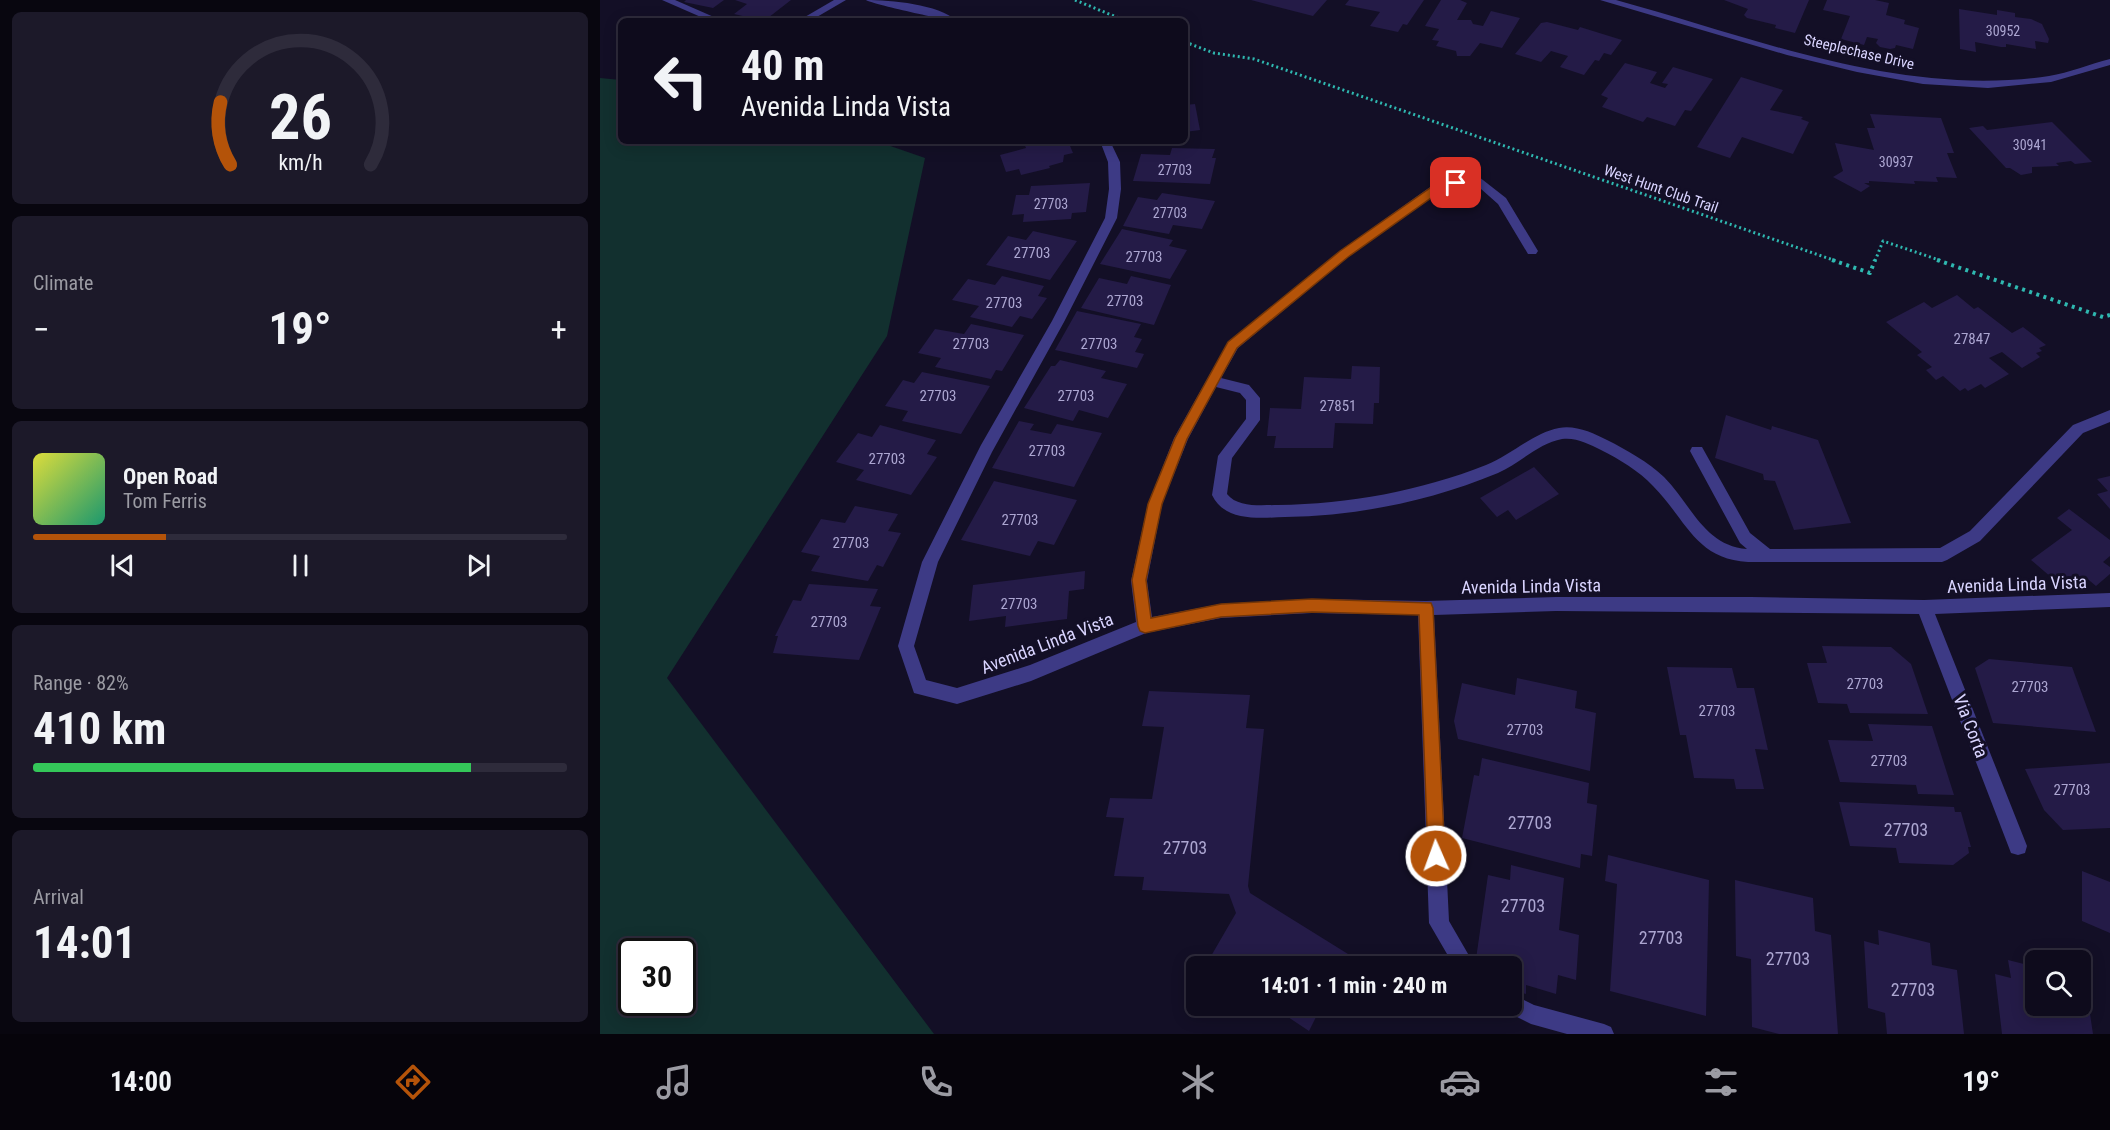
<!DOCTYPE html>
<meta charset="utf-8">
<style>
body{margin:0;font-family:"Roboto Condensed",sans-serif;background:#1c1929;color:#f1f3f6;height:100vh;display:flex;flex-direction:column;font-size:22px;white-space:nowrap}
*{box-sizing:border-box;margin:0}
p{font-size:20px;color:#9b9ba3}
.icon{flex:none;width:33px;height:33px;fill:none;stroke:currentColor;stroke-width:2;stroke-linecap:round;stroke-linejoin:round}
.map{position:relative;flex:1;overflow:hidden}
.details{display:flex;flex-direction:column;gap:12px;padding:12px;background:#08060f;width:600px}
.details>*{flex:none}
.banner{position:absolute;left:18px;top:18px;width:570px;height:126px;border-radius:9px;box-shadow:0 3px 15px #0003,0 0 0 2px #2e2b3b;background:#0e0b1c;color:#f1f3f6;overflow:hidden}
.fabs{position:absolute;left:1425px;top:950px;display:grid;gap:12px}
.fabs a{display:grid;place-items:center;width:66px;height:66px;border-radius:9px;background:#0e0b1c;box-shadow:0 3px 15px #0003,0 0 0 2px #2e2b3b;font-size:30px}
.speed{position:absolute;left:18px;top:938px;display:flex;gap:12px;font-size:30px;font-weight:700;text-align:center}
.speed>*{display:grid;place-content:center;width:78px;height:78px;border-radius:50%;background:#0e0b1c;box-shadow:0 3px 15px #0003,0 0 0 2px #2e2b3b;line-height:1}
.speed .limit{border:3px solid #111;border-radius:9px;background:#fff;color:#111}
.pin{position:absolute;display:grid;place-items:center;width:51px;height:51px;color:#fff;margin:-26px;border-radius:12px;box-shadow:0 3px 9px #0006}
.me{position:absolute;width:66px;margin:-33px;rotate:358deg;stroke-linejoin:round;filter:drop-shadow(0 0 4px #0008)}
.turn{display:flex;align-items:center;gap:21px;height:126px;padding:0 24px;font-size:27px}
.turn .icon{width:78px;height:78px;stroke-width:2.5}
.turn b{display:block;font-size:42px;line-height:51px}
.big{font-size:45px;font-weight:700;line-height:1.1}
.details .card{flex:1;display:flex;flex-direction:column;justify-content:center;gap:9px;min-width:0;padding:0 21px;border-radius:9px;background:#1c1929}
.details .dial{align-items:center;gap:0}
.dial svg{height:156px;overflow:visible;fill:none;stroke:#2e2b3b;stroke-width:7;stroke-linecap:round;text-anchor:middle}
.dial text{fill:#f1f3f6;stroke:none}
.song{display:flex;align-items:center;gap:18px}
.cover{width:72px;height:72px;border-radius:9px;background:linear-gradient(135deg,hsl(60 70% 55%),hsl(160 70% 35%))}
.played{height:6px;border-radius:3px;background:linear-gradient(90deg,#b45309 25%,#2e2b3b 25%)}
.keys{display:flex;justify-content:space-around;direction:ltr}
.heat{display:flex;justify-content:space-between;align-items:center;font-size:33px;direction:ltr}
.charge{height:9px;border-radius:4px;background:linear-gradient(90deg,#34c759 82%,#2e2b3b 0)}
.trip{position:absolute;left:586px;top:956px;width:336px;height:60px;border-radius:9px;background:#0e0b1c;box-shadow:0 3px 15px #0003,0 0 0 2px #2e2b3b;font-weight:700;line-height:60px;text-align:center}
.menu{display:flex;height:96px;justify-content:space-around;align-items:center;background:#06040b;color:#9b9ba3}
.menu .icon{width:42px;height:42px}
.menu .current{color:#b45309}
.menu b{font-size:27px;color:#f1f3f6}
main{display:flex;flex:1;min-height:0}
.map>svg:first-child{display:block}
.green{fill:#12302f;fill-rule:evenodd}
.building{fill:#241b47}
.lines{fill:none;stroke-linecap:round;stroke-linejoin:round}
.path-far1{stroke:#2fb8b0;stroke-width:3;stroke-dasharray:2 3;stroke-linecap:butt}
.path{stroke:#2fb8b0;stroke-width:4;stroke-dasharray:3 4.5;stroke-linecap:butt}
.minor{fill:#3d3a85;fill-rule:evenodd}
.route{fill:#b45309;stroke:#753606;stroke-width:1.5}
.labels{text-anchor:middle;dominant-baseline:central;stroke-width:6;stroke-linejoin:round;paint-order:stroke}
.far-number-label{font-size:14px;fill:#aca6d1}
.far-street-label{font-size:15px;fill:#d9d4ff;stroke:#130f26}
.number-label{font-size:15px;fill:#aca6d1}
.street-label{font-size:18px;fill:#d9d4ff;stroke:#130f26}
.near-number-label{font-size:18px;fill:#aca6d1}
</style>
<main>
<section class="details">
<div class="card dial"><svg viewBox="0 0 100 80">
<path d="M14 69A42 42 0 1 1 86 69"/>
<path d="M14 69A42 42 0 0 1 9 37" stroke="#b45309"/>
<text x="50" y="56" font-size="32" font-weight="700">26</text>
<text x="50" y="72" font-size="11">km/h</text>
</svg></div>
<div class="card"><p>Climate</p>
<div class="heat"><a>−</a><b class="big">19°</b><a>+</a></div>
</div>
<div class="card">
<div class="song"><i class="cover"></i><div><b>Open Road</b><p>Tom Ferris</p></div></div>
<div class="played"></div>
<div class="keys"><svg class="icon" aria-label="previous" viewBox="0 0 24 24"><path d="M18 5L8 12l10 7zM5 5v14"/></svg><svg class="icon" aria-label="pause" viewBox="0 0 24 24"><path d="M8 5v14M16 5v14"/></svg><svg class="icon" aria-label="next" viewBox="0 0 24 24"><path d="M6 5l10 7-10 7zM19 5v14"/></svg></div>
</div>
<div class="card"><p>Range · 82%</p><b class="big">410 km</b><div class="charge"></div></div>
<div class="card"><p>Arrival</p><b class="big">14:01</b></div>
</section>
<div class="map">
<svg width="1510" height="1034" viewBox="0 0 1510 1034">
<rect width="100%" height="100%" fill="#130f26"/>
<path class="green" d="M0 78 21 80V141H276L325 158 287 336 67 678 334 1034H0ZM32 951H82V1002H32Z"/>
<g class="building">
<polygon points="86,0 124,0 113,8 84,2"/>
<polygon points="135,0 191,0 164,21 134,14 147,4"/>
<polygon points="651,0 727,0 713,16"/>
<polygon points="749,0 824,0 807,25 803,24 798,32 770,26 780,12 745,5"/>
<polygon points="841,0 860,0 867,3 857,20 871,20 873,24 883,26 891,11 920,18 902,48 880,43 870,56 857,56 856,51 836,46 839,41 832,40 839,29 825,26"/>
<polygon points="1124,0 1209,0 1195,33 1175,28 1176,25 1147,18 1144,15 1148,9"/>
<polygon points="1227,0 1275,0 1289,3 1286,15 1305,20 1304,24 1319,28 1313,49 1296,45 1295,48 1290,49 1280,47 1276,43 1278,39 1267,37 1264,45 1241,39 1250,16 1223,10"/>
<polygon points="1359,9 1397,15 1397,10 1415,13 1415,17 1431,19 1442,24 1449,39 1448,43 1435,41 1436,49 1406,44 1406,47 1401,47 1375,42 1376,52 1360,49"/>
<polygon points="947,22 978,30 980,27 1022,40 1011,55 1004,53 999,61 995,60 984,75 960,67 968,56 951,51 941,62 915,54 941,23"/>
<polygon points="1025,63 1057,72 1050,83 1065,88 1068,84 1062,83 1073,67 1113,79 1091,111 1085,110 1075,126 1047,117 1043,122 1002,107 1008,98 1001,95"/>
<polygon points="1141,77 1183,90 1170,110 1203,117 1201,119 1209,122 1193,154 1142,137 1130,158 1097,147"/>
<polygon points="595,104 600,130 585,132 585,105"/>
<polygon points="1270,114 1341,118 1354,153 1347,153 1357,178 1336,177 1338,182 1314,181 1315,184 1269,181 1269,183 1264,183 1270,186 1261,192 1233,177 1243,171 1235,143 1274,150 1267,128 1275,128"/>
<polygon points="1452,122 1492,162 1475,164 1471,161 1456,163 1459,166 1432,167 1432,173 1421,175 1410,168 1406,168 1369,128 1383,126 1387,130"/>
<polygon points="423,141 468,141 473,153 464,155 463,162 449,166 450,168 421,175 419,169 406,172 400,155 426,148"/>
<polygon points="572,148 615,149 612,158 616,158 610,184 533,181 541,154 570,155"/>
<polygon points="490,183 486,212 472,213 471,219 423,222 424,214 412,215 416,195 429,195 431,186"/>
<polygon points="562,193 615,201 602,229 573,225 569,234 523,226 538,197 557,200"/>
<polygon points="522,229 573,240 569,246 587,250 570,279 500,264"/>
<polygon points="433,231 477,241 450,280 386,265 408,236 426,240"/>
<polygon points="402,276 444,286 438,296 447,298 432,319 420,316 412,327 370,317 379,306 352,300 368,279 395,285"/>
<polygon points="531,276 571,285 554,325 481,308 499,278 527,284"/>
<polygon points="1357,295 1374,309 1378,307 1412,333 1423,327 1446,345 1439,348 1442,351 1436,353 1440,357 1422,368 1402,352 1389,358 1409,374 1385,388 1381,384 1368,391 1365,388 1360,391 1343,376 1336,380 1326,370 1332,367 1317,355 1322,352 1286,322 1324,302 1332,308"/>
<polygon points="477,311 541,324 534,337 542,339 535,352 544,354 537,368 455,350"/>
<polygon points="371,324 424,335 402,371 396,370 391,379 335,367 341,358 318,353 335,329 364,334"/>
<polygon points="460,360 506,371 501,378 527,384 508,418 479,410 473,421 424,408 451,366 455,366"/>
<polygon points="752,366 780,367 779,403 774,403 773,424 735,423 733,448 674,448 676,436 667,436 670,408 701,409 704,377 751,379"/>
<polygon points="322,372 390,386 361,434 302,421 308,411 285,406 303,380 314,383"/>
<polygon points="1126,415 1171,430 1172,426 1218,440 1251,523 1194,530 1175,481 1164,480 1163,474 1115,458"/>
<polygon points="419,421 434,424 430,430 451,434 457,424 502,433 474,487 392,468"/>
<polygon points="280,425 336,440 327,454 337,457 311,495 256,480 264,470 236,462 258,433 272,437"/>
<polygon points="934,467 959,494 916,520 908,510 897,517 880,498"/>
<polygon points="1510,476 1510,509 1497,494 1508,491 1497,479"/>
<polygon points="394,481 477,500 454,545 438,541 430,556 361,540"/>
<polygon points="255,506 298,514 288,531 301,533 283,567 277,565 268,581 211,571 220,556 201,552 221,519 245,523"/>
<polygon points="1469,509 1510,540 1510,556 1503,562 1510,567 1510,574 1496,586 1484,576 1466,590 1431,560 1472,530 1457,518"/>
<polygon points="485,571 484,589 469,591 467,619 405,627 406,616 369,621 373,585"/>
<polygon points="209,584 278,589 270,606 281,607 259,660 173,653 178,636 175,636 193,600 201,601"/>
<polygon points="1222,646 1291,647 1311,664 1328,714 1250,713 1247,704 1218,703 1207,663 1227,663"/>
<polygon points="1389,659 1472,667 1496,732 1393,723 1375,668"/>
<polygon points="1067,667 1132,668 1137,688 1154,688 1168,750 1155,749 1164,789 1136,789 1134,779 1094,778 1086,735 1080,735"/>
<polygon points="917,678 977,691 975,708 996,713 990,771 858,739 854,721 862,683 915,695"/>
<polygon points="549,691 650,695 646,728 664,729 648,886 650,893 748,954 741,966 612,966 607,963 636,913 629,894 542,890 544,877 514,876 524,818 506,817 510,798 552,799 564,727 542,726"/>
<polygon points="1268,724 1332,726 1354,795 1318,794 1316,785 1240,782 1228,740 1273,741"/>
<polygon points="882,758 989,783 987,803 997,805 992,856 981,854 980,868 862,838 874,775 879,776"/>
<polygon points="1510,763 1510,828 1463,830 1444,810 1425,769"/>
<polygon points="1239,802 1354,807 1355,812 1361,812 1371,847 1368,847 1369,853 1353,865 1299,863 1296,848 1250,846"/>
<polygon points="1008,855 1109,880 1106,1016 1010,991 1017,884 1005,881"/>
<polygon points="911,865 964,878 959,930 979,935 976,980 958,975 956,994 926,985 926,994 912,990 912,966 883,966 876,959 888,875 910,880"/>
<polygon points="1482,871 1510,882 1510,933 1482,921"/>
<polygon points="1135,880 1213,898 1215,931 1231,935 1238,1034 1179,1034 1152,1027 1151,959 1136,956"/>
<polygon points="1278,930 1330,943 1332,965 1357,970 1364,1034 1287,1034 1285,1013 1268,1008 1264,941 1279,945"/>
<polygon points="1408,960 1436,967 1436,1005 1469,1005 1469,1008 1490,1014 1493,1034 1402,1034 1395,974 1411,978"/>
<polygon points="670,1005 722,1005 709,1031"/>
</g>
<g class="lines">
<g class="path-far1">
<polyline points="475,0 526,21"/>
<polyline points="585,42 614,53 654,59 1236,261"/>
<polyline points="1275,261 1283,241 1342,261"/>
</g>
<g class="path">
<polyline points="1232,260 1270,273 1275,260"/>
<polyline points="1337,260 1503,317 1510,315"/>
</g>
<g class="minor">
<polygon points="62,0 75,0 123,21 110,21"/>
<polygon points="234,0 246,0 210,21 198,21"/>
<path d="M266 0C291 0 338 4 357 21 348 21 272 4 266 0Z"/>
<path d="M1000 0H1016C1155 38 1301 98 1449 76 1469 73 1490 64 1510 59V65L1451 82 1388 88 1323 84 1257 72 1187 55Z"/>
<path d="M500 141H510L520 162 521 189 517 218 464 322 392 452 338 562 314 646 326 680 357 688 430 665 536 622 531 581 548 504 574 438 628 342 740 251 833 185 874 173 906 198 938 251 936 254H928L898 204 872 181 841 191 748 257 638 348 621 378 649 385 660 398V420L632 458 627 494C638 508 661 505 678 505 749 504 820 491 886 465 911 455 933 433 959 428 976 425 993 433 1007 440 1027 450 1048 462 1064 477 1091 504 1104 546 1147 549L1140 543 1090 451 1092 447H1102L1150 533 1170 549 1340 548 1370 531 1473 425 1510 410V422L1483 433 1380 541 1347 560 1342 562H1148C1095 559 1086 519 1053 486 1039 471 1019 459 1001 450 989 444 976 437 962 439 939 443 919 464 898 473 830 501 758 516 685 517 659 518 625 522 612 495L618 456 646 419V400L640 393 616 387 588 439 562 504 547 581 552 617 621 604 712 599 826 601 956 597H1151L1324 600 1510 593V607L1335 614 1427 846 1425 853 1418 855 1411 853 1319 614 956 611 834 615 849 921 875 966H854L829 923 818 615 712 613 621 618 546 633 431 681 357 704 314 693 298 646 322 562 381 445 452 321 505 218 509 189 508 162Z"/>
<polygon points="912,994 934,1005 1004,1024 1011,1027 1014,1034 967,1034 931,1024 905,1011 902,1005 912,1005"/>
</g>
</g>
<polygon class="route" points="856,179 861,183 859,185 841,191 748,257 637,348 587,439 562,504 546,580 551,618 621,604 712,599 831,603 833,608 845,856 842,862 836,864 830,862 828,856 819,615 712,612 621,617 545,633 540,631 538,626 532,580 548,504 575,438 628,342 740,251 833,186"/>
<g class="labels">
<g class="far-number-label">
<text x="1403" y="31">30952</text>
<text x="1430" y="145">30941</text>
<text x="1296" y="162">30937</text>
<text x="575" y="170">27703</text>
<text x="451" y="204">27703</text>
<text x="570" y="213">27703</text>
</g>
<g class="far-street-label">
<text transform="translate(1259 52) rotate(13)">Steeplechase Drive</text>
<text transform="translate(1061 189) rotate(19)">West Hunt Club Trail</text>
</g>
<g class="number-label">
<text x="432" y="253">27703</text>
<text x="544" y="257">27703</text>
<text x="525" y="301">27703</text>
<text x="404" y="303">27703</text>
<text x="1372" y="339">27847</text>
<text x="371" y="344">27703</text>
<text x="499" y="344">27703</text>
<text x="338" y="396">27703</text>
<text x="476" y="396">27703</text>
<text x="738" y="406">27851</text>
<text x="447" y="451">27703</text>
<text x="287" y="459">27703</text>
<text x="420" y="520">27703</text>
<text x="251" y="543">27703</text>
<text x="419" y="604">27703</text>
<text x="229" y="622">27703</text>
<text x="1265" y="684">27703</text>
<text x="1430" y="687">27703</text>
<text x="1117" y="711">27703</text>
<text x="925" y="730">27703</text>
<text x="1289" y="761">27703</text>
<text x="1472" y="790">27703</text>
</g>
<g class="street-label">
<text transform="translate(1417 584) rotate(-2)">Avenida Linda Vista</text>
<text transform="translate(931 586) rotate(-1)">Avenida Linda Vista</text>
<text transform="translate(447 643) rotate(-21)">Avenida Linda Vista</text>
<text transform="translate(1371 726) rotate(69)">Via Corta</text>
</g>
<g class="near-number-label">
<text x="930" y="822">27703</text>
<text x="1306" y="829">27703</text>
<text x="585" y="847">27703</text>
<text x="923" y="905">27703</text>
<text x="1061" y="937">27703</text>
<text x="1188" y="958">27703</text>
<text x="1313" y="989">27703</text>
</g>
</g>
</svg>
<div class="fabs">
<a><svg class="icon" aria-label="search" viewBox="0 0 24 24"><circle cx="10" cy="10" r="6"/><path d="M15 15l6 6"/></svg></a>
</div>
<div class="speed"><div class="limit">30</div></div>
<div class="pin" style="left:856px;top:183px;background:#d93025"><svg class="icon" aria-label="arrive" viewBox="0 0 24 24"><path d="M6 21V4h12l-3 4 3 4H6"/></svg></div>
<svg class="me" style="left:836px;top:856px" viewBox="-20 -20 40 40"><circle r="17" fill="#b45309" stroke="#fff" stroke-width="3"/><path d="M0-11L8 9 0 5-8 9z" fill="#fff"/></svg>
<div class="trip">14:01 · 1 min · 240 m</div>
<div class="banner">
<div class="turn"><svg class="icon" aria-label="left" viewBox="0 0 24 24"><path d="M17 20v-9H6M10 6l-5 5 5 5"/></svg><div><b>40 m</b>Avenida Linda Vista</div></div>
</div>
</div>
</main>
<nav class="menu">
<b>14:00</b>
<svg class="icon current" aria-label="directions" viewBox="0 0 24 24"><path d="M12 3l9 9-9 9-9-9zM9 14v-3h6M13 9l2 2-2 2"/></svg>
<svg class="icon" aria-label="music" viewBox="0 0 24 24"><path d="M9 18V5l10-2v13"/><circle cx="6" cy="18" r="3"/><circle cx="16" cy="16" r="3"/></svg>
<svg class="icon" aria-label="phone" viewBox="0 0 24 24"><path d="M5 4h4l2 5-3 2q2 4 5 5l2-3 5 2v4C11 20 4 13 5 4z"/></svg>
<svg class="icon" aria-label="climate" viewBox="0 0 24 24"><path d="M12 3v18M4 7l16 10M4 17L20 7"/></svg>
<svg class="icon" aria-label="car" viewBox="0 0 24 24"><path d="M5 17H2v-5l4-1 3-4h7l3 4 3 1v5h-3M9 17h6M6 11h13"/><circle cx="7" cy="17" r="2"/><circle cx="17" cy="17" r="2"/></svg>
<svg class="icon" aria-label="filters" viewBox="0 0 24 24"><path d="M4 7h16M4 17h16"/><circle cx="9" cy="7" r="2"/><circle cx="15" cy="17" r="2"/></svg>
<b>19°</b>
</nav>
